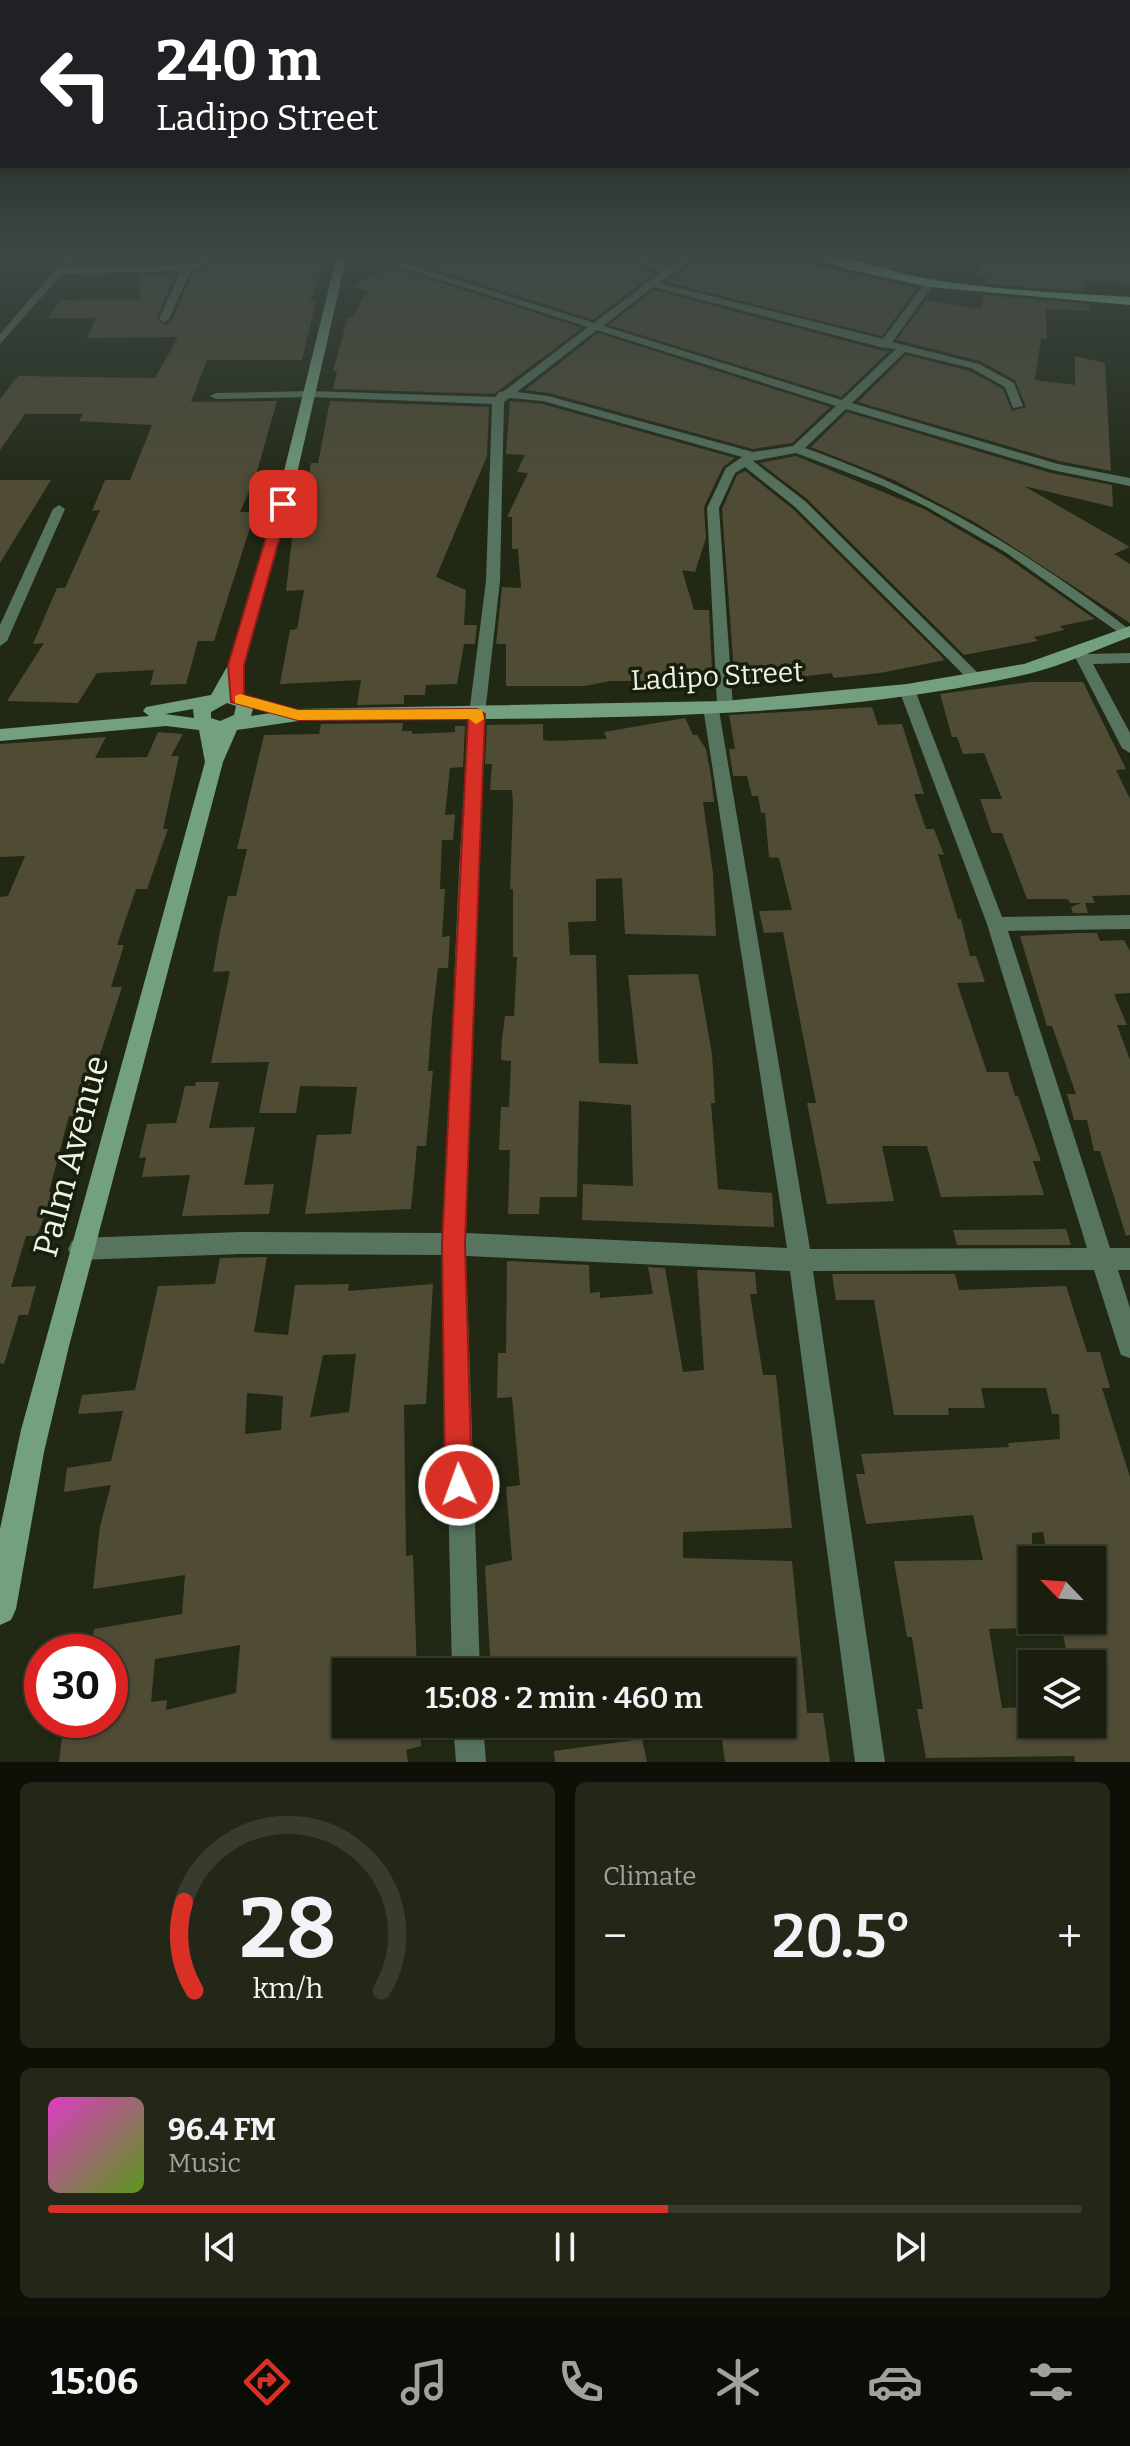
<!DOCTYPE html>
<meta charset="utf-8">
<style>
body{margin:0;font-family:Bitter,serif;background:#222718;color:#f1f3f6;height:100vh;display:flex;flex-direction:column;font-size:30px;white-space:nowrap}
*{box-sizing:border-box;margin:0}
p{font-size:26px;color:#9fa29e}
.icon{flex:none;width:44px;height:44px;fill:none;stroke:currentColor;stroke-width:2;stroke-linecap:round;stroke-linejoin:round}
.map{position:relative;height:1762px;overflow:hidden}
.sheet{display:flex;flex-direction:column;gap:20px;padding:20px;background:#0e1008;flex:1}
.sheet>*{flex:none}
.top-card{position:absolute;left:0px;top:0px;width:1130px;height:168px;box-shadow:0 2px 6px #0004,0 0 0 2px #373c2f;background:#202124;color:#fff;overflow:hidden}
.needle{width:52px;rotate:295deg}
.fabs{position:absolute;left:1018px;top:1546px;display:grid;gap:16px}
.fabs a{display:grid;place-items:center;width:88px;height:88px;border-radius:0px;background:#191e0f;box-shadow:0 2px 6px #0004,0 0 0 2px #373c2f;font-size:40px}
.speed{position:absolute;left:24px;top:1634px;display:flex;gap:16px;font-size:40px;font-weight:700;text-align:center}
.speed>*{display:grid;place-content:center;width:104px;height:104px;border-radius:50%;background:#191e0f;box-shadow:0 2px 6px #0004,0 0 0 2px #373c2f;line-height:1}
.speed .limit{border:12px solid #d22;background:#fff;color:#111}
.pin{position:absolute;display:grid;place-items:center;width:68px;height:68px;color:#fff;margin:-34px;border-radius:16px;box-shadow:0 4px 12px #0006}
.me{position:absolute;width:88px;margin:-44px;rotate:358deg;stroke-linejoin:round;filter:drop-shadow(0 0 6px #0008)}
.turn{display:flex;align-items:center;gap:28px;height:168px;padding:0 24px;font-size:36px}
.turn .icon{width:104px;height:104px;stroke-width:2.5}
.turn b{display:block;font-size:56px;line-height:68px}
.big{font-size:60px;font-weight:600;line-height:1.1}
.sheet .widget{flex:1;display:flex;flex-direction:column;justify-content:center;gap:12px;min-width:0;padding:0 28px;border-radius:12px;background:#222718}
.sheet .dial{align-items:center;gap:0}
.dial svg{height:208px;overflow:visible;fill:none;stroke:#373c2f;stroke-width:7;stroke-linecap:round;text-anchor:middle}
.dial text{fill:#f1f3f6;stroke:none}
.song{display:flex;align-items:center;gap:24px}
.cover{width:96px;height:96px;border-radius:12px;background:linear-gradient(135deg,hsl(310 70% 55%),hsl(90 70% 35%))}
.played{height:8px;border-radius:4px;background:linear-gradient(90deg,#d93025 60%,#373c2f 60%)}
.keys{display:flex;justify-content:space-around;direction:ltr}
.heat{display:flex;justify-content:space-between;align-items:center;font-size:44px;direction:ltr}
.sheet .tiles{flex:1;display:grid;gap:20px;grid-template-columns:1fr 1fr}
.widget:last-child{grid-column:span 2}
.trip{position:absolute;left:332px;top:1658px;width:464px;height:80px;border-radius:0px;background:#191e0f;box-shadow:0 2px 6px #0004,0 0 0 2px #373c2f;font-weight:600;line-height:80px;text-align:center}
.tabs{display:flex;height:128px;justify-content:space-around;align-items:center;background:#0a0c06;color:#9fa29e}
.tabs .icon{width:56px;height:56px}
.tabs .active{color:#d93025}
.tabs b{font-size:36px;color:#f1f3f6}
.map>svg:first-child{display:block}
.building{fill:#504b35;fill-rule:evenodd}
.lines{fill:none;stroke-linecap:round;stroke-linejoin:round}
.street{fill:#57745f;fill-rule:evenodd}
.secondary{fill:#73a17f;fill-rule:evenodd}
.highway{fill:#9ae4af;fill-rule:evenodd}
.route{fill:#d93025;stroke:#8d1f18;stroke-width:2}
.slow{fill:#f59e0b}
.labels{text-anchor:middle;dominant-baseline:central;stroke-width:7;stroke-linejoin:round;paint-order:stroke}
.street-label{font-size:28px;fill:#eef3e6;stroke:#171e0b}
.near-street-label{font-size:34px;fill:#eef3e6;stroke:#171e0b}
</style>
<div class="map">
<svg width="1130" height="1762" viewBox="0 0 1130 1762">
<rect width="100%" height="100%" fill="#212814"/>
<g class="building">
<polygon points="139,256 204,256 185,262 139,263"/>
<polygon points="231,256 265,256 245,265 322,265 310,303 316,301 302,360 207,360 191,402 277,401 256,475 240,512 255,512 214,641 198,641 186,684 150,685 154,670 97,673 78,703 7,701 44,643 33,644 57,588 65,588 100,510 92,511 105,480 130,480 152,425 79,421 83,414 25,414 0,450 0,399 18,376 155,378 178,337 87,338 96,318 47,318 60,300 140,299 139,275 176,274 156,318 166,325 172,320 193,272"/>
<polygon points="415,256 617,256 655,273 593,320 405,260"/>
<polygon points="704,256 804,256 797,262 911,286 916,290 882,336 666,282"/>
<polygon points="985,256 1130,258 1130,284 1083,282 1086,291 985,284 986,276 979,274"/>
<polygon points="392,267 582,328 494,394 333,389 337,371 333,371 348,317 353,317 367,291 353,286"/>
<polygon points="654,290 879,350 889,351 841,397 609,325"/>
<polygon points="984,295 1089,304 1091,311 1046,309 1047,339 1041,338 1035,380 1075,385 1075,356 1105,363 1111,471 1059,461 858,402 906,355 970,371 1003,389 1012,411 1026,407 1015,380 980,361 897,340 926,300 981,309"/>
<polygon points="598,333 830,407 792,443 753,449 549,393 525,390"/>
<polygon points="330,401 489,407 487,456 436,577 466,590 464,625 477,625 475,644 464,644 457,684 426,685 425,695 404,695 404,704 357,705 361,680 280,684 290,630 297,629 304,590 286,591 292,538 315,491 306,491 311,463 318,463"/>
<polygon points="510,401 542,404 735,458 723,467 704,507 706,538 695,572 682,570 694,610 709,610 713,686 667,687 667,684 646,684 646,681 610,681 585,686 506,686 506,644 496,644 502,587 521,588 518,549 512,549 512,517 507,517 528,473 517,472 525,455 506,454"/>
<polygon points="847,412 1051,473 1112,485 1113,507 1024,486 1130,547 1114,554 1130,564 1130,623 976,523 894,480 811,447"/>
<polygon points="796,456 924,509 1003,555 1095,619 1060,626 1064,630 1034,637 1038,641 964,655 807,499 760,463"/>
<polygon points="745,471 793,509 945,660 880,673 834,678 831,673 735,686 722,509 737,475"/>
<polygon points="0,480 51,480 0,563"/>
<polygon points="1030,682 1083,682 1126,769 1116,770 1130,799 1130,895 1092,896 1095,903 1085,903 1088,913 1073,913 1071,907 1081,903 1070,903 1068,899 1027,899 1002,833 992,833 980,799 1002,799 984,753 963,754 957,737 952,737 940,694"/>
<polygon points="872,707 878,725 902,724 924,794 914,794 926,829 934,829 944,855 938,854 958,919 961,919 970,956 976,956 985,982 957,983 987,1072 1008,1072 1015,1096 1018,1096 1041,1161 1033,1161 1044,1195 941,1197 927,1146 882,1146 894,1201 827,1204 807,1103 816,1103 783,932 764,933 759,911 792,910 779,858 769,857 765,813 761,813 758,796 752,796 747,776 733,776 729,749 735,749 729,715"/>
<polygon points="685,718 693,735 697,735 706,749 711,776 714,802 703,802 713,873 716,936 625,934 622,878 596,879 596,921 568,922 570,955 596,955 599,1063 638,1064 628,975 698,974 712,1054 715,1103 711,1103 718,1189 772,1193 774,1227 582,1220 583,1184 633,1186 631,1105 579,1101 577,1197 540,1197 539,1214 508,1214 510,1150 499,1150 501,1107 509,1107 511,1061 501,1060 502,1039 505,1016 514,1016 517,957 513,957 513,889 510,889 513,804 512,790 490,790 492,764 485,764 487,725 543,724 543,740 549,741 607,739 604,732"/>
<polygon points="403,723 402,731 412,731 412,734 455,732 455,726 465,726 463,767 450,768 445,815 455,814 453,840 442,840 440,889 445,889 442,937 450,936 448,968 438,968 432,1019 428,1071 433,1071 426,1146 417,1146 411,1209 305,1214 317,1135 351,1134 357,1087 300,1086 296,1113 259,1113 269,1062 211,1063 230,971 213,972 220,931 228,896 236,896 247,849 237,849 264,735 319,734 321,724"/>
<polygon points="158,732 183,734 171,756 179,756 163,829 168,829 147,889 136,889 117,945 124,945 111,987 122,987 80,1116 69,1116 49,1192 53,1192 37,1236 26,1236 11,1287 36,1286 28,1315 19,1315 4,1364 0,1363 0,897 8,896 25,856 0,857 0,744 106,737 95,758 147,757"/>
<polygon points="1080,933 1097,933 1100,941 1124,940 1130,951 1130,993 1114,994 1127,1025 1117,1025 1130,1060 1130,1235 1126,1236 1100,1151 1094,1151 1087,1120 1074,1120 1067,1094 1076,1094 1052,1026 1047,1026 1020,936"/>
<polygon points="196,1082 219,1082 209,1128 255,1127 244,1185 274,1184 269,1214 182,1216 190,1175 142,1177 146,1157 139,1158 147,1124 176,1123 185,1086 195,1086"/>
<polygon points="1066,1229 1071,1245 957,1245 953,1230"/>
<path d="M267 1257 254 1332 288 1335 295 1285 349 1284 348 1291 433 1284 426 1404 404 1405 406 1556 413 1555 417 1672H346V1724H420L421 1746 406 1750 408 1762H59L64 1720H110V1652H91L94 1629 182 1614 185 1575 93 1589 100 1526 111 1485 64 1492 67 1468 111 1461 123 1411 78 1414 82 1395 135 1390 158 1286 215 1284 220 1258ZM356 1354 349 1412 310 1417 323 1355ZM247 1393 283 1396 281 1430 245 1434ZM240 1645 236 1693 166 1710 167 1700 151 1702 155 1659Z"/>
<polygon points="507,1261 589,1265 590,1293 600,1292 600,1298 653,1294 648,1267 665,1268 683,1372 704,1370 697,1270 755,1272 757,1294 750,1294 763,1375 776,1375 792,1528 683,1532 683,1558 792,1561 807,1713 823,1713 830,1762 725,1762 720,1724 782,1724 782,1672 491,1672 485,1566 512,1560 506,1487 520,1485 512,1397 497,1398 498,1353 506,1353"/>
<path d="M832 1274H955L959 1290 1066 1286 1087 1352H1100L1110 1388H1102L1130 1477V1762H1075L1074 1756 926 1758 917 1709H923L912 1637H907L894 1561 983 1560 973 1515 866 1524 856 1474H865L861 1454 1009 1447 1008 1443 1060 1439 1059 1414H1052L1046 1388H981L985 1408H948L949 1415H894L874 1300H836ZM1043 1532 1048 1560H1092V1620H1060L1069 1664H1092V1724H1032V1707L1002 1708 989 1629 1032 1628V1533Z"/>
<polygon points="642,1739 647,1762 555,1762 554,1751"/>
</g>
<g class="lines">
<g class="street">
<polygon points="68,255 77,255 67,268 186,265 214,255 228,255 191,270 169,319 164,322 159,319 181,271 62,274 0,344 0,334"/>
<path d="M363 255H378L594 323 661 272 620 255H634L667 267 689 255H701L659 283 883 339 928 279H934L936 281 892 342 979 364 1014 383 1023 406 1013 408 1005 387 971 368 905 352 852 403 1058 464 1130 478V486L1052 470 846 409 805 448C925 490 1029 552 1130 630V636L1125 637 1005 552 925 506 883 486 796 453 753 461 805 501 982 677V683H972L795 507 745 467 735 473 719 508 733 707 725 712 719 710 810 1249 1087 1248 987 924 899 690 902 686H912L915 690 1002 917 1130 915V929L1008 931 1110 1248H1130V1270H1118L1130 1308V1358L1121 1355 1118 1346 1094 1270 813 1271 885 1762H855L790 1271 466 1256 480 1672H452L443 1255 240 1254 80 1260 72 1257 68 1249 72 1241 80 1238 240 1232 443 1233 459 871 469 714 486 581 492 404 310 397 216 399 210 396 216 393 310 391 495 397 499 392 504 391 588 327ZM653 287 880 347 896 349 842 400 603 326ZM597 330 836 406 793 446 753 452 548 396 517 392ZM509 398 543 401 742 457 726 468 707 508 717 704 711 702 703 707 787 1248 466 1233 477 871 485 714 500 581 504 402Z"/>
<polygon points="59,505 65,509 7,641 0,646 0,625 53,509"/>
<polygon points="1079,646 1084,648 1088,654 1130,653 1130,663 1093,664 1130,733 1130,753 1122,748 1072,651"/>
<polygon points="453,1724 483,1724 486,1762 456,1762"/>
</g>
<path class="secondary" d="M337 255H347L290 504 244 665 230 692C240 693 248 696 254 705L251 716 298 709 725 701 907 684 1024 664 1130 626V637C1097 649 1062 666 1028 674 797 727 535 716 298 721L237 730 223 762 69 1346 44 1452 16 1609 11 1620 0 1625V1529L21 1430 205 762 199 730 166 726 0 741V729L149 716 143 711 146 707 211 695 228 665 276 504ZM227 703 236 706 234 715 220 721 211 718V712ZM193 709 194 718 165 714Z"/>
<path class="highway" d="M808 255C848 255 889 272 928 279 995 290 1063 293 1130 297V305L930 287 847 269Z"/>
</g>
<linearGradient id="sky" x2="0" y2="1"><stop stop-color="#12160b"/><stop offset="0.51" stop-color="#3d4845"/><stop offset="1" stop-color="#3d4845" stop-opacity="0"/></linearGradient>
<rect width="1130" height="502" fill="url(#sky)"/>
<polygon class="route" points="283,500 289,504 244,665 244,695 298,710 477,709 485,714 465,1244 472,1485 468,1494 459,1498 449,1494 445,1485 442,1244 468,719 298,720 231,702 228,665 276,504"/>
<polygon class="slow" points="240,694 298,710 477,709 482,710 484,719 476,724 469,719 298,720 235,703 235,696"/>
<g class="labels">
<g class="street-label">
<text transform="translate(717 676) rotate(-3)">Ladipo Street</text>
</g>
<g class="near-street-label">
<text transform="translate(71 1156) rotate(-75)">Palm Avenue</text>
</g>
</g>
</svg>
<div class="fabs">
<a><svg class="needle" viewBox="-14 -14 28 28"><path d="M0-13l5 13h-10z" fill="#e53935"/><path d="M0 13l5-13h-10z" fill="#9fa29e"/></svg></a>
<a><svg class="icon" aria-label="layers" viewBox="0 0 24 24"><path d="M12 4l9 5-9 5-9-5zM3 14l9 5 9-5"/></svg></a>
</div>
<div class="speed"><div class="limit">30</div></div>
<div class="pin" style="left:283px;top:504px;background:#d93025"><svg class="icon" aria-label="arrive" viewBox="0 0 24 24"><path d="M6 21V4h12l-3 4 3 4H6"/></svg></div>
<svg class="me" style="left:459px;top:1485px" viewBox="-20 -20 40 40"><circle r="17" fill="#d93025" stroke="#fff" stroke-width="3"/><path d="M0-11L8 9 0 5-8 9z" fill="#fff"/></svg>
<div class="trip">15:08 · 2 min · 460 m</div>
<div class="top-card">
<div class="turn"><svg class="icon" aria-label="left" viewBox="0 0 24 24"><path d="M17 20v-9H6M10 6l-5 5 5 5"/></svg><div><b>240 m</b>Ladipo Street</div></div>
</div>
</div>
<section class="sheet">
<div class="tiles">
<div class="widget dial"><svg viewBox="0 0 100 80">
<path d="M14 69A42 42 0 1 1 86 69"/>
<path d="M14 69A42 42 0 0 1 10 35" stroke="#d93025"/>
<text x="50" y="56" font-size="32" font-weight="700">28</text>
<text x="50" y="72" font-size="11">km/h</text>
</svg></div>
<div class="widget"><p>Climate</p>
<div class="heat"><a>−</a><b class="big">20.5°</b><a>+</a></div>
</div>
<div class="widget">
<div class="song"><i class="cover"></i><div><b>96.4 FM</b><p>Music</p></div></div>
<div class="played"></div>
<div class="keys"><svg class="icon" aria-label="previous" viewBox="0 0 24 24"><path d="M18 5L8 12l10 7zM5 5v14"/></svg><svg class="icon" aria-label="pause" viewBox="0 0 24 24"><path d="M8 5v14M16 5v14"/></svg><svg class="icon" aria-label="next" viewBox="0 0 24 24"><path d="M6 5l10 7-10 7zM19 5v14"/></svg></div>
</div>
</div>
</section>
<nav class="tabs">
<b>15:06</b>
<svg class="icon active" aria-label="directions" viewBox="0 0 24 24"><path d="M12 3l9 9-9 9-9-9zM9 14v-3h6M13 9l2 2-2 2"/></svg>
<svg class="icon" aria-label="music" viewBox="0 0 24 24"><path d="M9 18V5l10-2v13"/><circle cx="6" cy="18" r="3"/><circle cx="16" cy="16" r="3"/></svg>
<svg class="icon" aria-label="phone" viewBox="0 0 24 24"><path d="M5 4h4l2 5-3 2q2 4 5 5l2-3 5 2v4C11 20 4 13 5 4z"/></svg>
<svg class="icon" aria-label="climate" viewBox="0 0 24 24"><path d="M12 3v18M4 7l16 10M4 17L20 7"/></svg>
<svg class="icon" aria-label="car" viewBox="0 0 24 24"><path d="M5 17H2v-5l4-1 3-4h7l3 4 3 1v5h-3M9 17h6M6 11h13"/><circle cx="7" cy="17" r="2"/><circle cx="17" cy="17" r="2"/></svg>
<svg class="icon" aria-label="filters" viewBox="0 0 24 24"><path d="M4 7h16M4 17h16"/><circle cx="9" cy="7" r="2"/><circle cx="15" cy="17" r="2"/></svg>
</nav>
